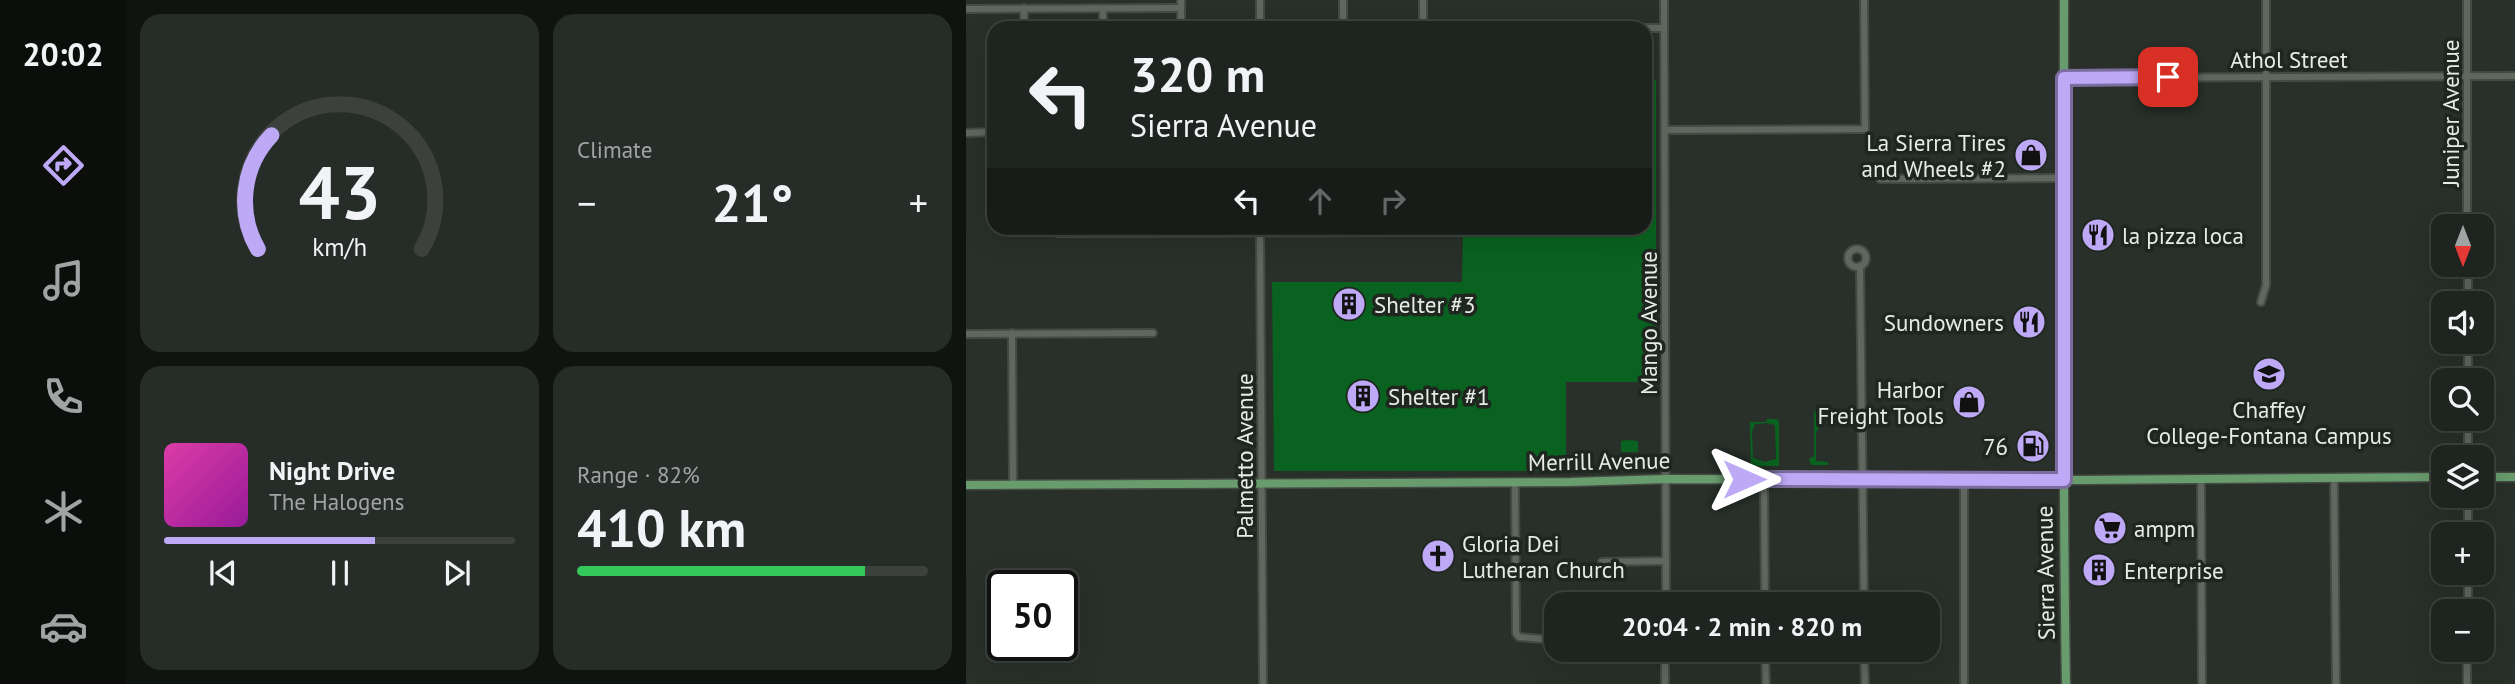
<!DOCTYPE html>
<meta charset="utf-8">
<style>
body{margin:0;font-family:"PT Sans",sans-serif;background:#262c28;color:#f1f3f6;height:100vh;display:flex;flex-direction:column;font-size:26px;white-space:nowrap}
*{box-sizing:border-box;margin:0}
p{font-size:23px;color:#a1a4a4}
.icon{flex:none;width:38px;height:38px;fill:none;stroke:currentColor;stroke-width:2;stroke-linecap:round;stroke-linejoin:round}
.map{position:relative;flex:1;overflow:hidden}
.panel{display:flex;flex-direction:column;gap:14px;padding:14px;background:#101411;width:840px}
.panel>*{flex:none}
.banner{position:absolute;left:21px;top:21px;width:665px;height:214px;border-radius:21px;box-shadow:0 7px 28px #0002,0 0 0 2px #3c413d;background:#1e241f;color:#f1f3f6;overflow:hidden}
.needle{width:46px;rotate:180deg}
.fabs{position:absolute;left:1465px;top:214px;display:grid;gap:14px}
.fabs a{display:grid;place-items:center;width:63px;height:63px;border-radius:14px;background:#1e241f;box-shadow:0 7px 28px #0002,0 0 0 2px #3c413d;font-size:35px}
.speed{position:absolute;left:21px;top:570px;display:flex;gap:14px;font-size:35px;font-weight:700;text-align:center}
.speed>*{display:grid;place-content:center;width:91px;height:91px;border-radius:50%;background:#1e241f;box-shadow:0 7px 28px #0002,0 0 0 2px #3c413d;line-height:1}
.speed .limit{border:4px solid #111;border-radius:10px;background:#fff;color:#111}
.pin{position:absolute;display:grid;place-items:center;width:60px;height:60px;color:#fff;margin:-30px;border-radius:14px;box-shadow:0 4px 10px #0006}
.me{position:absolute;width:77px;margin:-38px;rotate:90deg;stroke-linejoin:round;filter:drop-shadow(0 0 5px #0008)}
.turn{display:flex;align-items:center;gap:24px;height:147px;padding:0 28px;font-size:32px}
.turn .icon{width:91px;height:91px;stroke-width:2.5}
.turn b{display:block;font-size:49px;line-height:60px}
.lanes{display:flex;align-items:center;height:66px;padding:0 28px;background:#0003;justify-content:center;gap:35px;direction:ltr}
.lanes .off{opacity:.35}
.big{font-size:52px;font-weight:700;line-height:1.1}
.panel .widget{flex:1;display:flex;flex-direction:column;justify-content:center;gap:10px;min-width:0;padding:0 24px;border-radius:21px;background:#262c28}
.panel .dial{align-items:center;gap:0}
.dial svg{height:182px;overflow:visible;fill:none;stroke:#3c413d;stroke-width:7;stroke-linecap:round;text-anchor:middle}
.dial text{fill:#f1f3f6;stroke:none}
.song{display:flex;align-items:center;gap:21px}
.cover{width:84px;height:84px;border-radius:10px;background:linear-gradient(135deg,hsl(320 70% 55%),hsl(300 70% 35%))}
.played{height:7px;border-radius:4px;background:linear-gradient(90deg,#bda9f5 60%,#3c413d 60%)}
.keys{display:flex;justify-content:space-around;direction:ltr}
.heat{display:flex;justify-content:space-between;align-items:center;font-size:38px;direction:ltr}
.charge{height:10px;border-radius:5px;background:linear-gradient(90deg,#34c759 82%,#3c413d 0)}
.panel .tiles{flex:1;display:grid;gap:14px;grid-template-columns:repeat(2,1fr)}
.trip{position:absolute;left:578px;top:592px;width:396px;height:70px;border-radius:21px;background:#1e241f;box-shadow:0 7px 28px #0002,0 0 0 2px #3c413d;font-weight:700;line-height:70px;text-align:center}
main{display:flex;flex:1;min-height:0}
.tab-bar{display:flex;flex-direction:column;width:126px;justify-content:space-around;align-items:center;background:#0c0e0c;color:#a1a4a4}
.tab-bar .icon{width:49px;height:49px}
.tab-bar .active{color:#bda9f5}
.tab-bar b{font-size:32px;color:#f1f3f6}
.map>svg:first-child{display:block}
.green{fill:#09621f;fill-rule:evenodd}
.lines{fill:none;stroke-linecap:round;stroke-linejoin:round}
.minor-casing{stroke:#444b44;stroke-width:10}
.major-casing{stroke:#444b44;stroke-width:11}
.minor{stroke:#5f675f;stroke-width:6}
.major{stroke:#699c6d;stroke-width:8}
.route-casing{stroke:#7b6e9f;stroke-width:18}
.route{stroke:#bda9f5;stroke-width:12}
.labels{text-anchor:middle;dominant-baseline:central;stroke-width:7;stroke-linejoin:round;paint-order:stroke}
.street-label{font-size:23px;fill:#e6ebe6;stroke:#1f261f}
.poi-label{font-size:23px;fill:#e6ebe6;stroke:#1f261f;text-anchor:start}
</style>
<main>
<nav class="tab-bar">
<b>20:02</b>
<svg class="icon active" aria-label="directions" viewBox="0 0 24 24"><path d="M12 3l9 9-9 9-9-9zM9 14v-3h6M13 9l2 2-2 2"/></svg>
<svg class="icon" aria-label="music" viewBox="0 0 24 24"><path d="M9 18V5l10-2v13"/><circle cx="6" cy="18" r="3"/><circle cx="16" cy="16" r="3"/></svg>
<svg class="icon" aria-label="phone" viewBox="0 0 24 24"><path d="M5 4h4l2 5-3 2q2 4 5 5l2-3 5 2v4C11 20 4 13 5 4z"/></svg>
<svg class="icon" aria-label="climate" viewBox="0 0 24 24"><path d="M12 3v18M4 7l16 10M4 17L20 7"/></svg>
<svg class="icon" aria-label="car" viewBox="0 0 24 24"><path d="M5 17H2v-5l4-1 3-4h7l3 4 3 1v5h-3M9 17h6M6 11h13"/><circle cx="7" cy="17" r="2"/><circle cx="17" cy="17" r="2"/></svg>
</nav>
<section class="panel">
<div class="tiles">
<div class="widget dial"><svg viewBox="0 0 100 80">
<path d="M14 69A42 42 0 1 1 86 69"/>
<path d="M14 69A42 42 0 0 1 20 19" stroke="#bda9f5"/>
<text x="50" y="56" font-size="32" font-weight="700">43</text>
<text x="50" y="72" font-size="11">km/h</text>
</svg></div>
<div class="widget"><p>Climate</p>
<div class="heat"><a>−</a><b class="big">21°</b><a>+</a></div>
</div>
<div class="widget">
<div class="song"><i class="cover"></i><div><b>Night Drive</b><p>The Halogens</p></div></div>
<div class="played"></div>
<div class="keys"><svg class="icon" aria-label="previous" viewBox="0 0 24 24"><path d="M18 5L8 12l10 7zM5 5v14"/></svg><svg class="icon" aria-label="pause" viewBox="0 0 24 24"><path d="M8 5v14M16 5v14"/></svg><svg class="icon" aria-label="next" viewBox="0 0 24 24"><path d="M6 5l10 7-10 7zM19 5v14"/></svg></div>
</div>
<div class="widget"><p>Range · 82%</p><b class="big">410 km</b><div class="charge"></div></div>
</div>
</section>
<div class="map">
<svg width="1549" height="684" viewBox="0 0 1549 684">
<rect width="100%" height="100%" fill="#283029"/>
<g class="green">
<polygon points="679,80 690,80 690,382 600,382 600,471 308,471 306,282 496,282 497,228 679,228"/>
<polygon points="848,409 851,416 856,420 850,433 850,461 862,462 862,465 845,465 843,459 848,456"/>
<path d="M801 419H811L813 422V466H785L784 422H800ZM801 423 809 425 810 459 799 462 787 458 786 432 789 424Z"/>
<polygon points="660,440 672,441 672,452 655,452 655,441"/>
</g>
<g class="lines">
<defs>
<g id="minor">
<polyline points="215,0 215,28"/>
<polyline points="377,0 377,28"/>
<polyline points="698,0 700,604"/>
<polyline points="1501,0 1501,226"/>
<polyline points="58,8 58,28"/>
<polyline points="0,9 215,8"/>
<polyline points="137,28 137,9"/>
<polyline points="294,28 294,0"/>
<polyline points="457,28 457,0"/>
<polyline points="648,28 698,28"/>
<polyline points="1098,78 1549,76"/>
<polyline points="699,130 899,129 898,0"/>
<polyline points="0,133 28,132"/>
<polyline points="914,179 1098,178"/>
<polyline points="294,228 297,684"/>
<polyline points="91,233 454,232"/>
<circle cx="891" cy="258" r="9"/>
<polyline points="1502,264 1502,303"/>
<polyline points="894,266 898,604"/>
<polyline points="1295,302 1300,285 1300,0"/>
<polyline points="46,333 47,485"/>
<polyline points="0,334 187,333"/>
<polyline points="1502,341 1502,380"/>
<polyline points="1502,418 1502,457"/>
<polyline points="1368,478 1370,684"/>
<polyline points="798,479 799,604"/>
<polyline points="998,479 998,684"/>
<polyline points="1235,479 1236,684"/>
<polyline points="549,482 550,633 553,637 590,640"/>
<polyline points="1502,534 1502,495"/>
<polyline points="636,562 700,561"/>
<polyline points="1502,611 1502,572"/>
<polyline points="799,649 800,684"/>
<polyline points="898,649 899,684"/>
<polyline points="699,684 699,649"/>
<polyline points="1501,684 1501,649"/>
</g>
<g id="major">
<path d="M1098 0C1098 228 1096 456 1100 684"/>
<polyline points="1516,477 1549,477"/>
<polyline points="0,485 605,482 700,479 1114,480 1477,477"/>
</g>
</defs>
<use href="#minor" class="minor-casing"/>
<use href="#major" class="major-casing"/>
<use href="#minor" class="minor"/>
<use href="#major" class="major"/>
</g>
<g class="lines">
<defs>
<polyline id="route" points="778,479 1098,480 1098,78 1202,77"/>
</defs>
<use href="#route" class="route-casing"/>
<use href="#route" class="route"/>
</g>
<defs>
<symbol id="shop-disc" viewBox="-11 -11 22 22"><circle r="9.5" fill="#bda9f5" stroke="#1f261f"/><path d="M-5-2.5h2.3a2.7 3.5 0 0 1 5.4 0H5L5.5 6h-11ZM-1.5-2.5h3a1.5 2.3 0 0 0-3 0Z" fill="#111"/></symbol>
<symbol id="restaurant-disc" viewBox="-11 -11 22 22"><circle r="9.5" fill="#bda9f5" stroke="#1f261f"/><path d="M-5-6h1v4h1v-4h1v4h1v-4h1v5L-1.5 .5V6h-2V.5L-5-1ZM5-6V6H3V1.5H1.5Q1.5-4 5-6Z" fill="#111"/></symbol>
<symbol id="building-disc" viewBox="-11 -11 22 22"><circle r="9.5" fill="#bda9f5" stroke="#1f261f"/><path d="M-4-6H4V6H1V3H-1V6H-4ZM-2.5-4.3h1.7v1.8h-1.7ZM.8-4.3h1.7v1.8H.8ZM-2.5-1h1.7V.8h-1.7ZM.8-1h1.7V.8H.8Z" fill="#111"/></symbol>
<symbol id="university-disc" viewBox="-11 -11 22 22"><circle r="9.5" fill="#bda9f5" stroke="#1f261f"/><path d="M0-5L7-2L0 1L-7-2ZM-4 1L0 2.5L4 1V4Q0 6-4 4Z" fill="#111"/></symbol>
<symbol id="fuel-disc" viewBox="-11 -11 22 22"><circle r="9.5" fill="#bda9f5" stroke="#1f261f"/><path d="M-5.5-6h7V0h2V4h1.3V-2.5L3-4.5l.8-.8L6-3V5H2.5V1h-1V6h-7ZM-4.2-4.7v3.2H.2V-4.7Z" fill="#111"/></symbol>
<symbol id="supermarket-disc" viewBox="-11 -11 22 22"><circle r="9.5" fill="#bda9f5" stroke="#1f261f"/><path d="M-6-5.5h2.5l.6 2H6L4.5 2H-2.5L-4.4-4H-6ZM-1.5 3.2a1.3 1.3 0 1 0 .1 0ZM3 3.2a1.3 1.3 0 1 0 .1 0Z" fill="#111"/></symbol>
<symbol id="church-disc" viewBox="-11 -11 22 22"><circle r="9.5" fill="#bda9f5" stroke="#1f261f"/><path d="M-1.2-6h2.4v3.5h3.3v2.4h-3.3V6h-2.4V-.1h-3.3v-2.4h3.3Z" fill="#111"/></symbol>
</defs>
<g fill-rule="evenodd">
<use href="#shop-disc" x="1046" y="136" width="38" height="38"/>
<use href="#restaurant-disc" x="1113" y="216" width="38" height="38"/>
<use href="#building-disc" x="364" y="285" width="38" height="38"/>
<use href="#restaurant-disc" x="1044" y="303" width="38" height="38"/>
<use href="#university-disc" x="1284" y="355" width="38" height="38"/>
<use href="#building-disc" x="378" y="377" width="38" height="38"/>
<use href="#shop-disc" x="984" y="383" width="38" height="38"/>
<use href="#fuel-disc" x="1048" y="427" width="38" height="38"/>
<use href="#supermarket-disc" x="1125" y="509" width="38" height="38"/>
<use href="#church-disc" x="453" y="537" width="38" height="38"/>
<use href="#building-disc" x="1114" y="551" width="38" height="38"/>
</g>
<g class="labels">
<g class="street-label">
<text x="1323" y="59">Athol Street</text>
<text transform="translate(1484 113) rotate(-90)">Juniper Avenue</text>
<text transform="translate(682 323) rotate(-90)">Mango Avenue</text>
<text transform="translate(278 456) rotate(-90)">Palmetto Avenue</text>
<text transform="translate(633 461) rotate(-1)">Merrill Avenue</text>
<text transform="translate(1079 573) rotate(-91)">Sierra Avenue</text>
</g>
<g class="poi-label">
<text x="1040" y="142" text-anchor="end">La Sierra Tires<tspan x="1040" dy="26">and Wheels #2</tspan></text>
<text x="1156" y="235">la pizza loca</text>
<text x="408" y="304">Shelter #3</text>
<text x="1038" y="322" text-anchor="end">Sundowners</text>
<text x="978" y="389" text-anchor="end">Harbor<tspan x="978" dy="26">Freight Tools</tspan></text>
<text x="422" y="396">Shelter #1</text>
<text x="1303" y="409" text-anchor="middle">Chaffey<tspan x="1303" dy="26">College-Fontana Campus</tspan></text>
<text x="1042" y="446" text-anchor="end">76</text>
<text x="1168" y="528">ampm</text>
<text x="496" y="543">Gloria Dei<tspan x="496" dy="26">Lutheran Church</tspan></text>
<text x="1158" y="570">Enterprise</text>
</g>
</g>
</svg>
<div class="fabs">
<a><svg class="needle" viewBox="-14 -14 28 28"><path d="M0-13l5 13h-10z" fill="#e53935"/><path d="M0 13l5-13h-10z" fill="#a1a4a4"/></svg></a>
<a><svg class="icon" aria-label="sound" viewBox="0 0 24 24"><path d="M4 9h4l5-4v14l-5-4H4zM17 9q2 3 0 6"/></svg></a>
<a><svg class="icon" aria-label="search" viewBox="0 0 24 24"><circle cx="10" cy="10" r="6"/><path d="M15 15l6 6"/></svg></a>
<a><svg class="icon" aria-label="layers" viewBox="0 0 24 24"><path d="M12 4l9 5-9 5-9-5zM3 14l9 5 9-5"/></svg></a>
<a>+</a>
<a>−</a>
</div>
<div class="speed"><div class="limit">50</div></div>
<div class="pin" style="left:1202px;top:77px;background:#d93025"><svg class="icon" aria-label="arrive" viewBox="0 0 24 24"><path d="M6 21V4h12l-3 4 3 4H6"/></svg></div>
<svg class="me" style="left:778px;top:479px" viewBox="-20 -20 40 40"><path d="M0-17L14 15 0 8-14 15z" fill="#bda9f5" stroke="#fff" stroke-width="4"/></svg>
<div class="trip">20:04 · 2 min · 820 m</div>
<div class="banner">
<div class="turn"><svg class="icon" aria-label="left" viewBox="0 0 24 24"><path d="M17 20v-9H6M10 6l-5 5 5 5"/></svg><div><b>320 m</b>Sierra Avenue</div></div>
<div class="lanes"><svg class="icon" aria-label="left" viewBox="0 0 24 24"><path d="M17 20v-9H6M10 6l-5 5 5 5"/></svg><svg class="icon off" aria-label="ahead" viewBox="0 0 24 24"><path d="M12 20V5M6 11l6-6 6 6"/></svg><svg class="icon off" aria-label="right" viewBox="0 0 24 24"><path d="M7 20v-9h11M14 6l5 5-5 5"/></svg></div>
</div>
</div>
</main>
